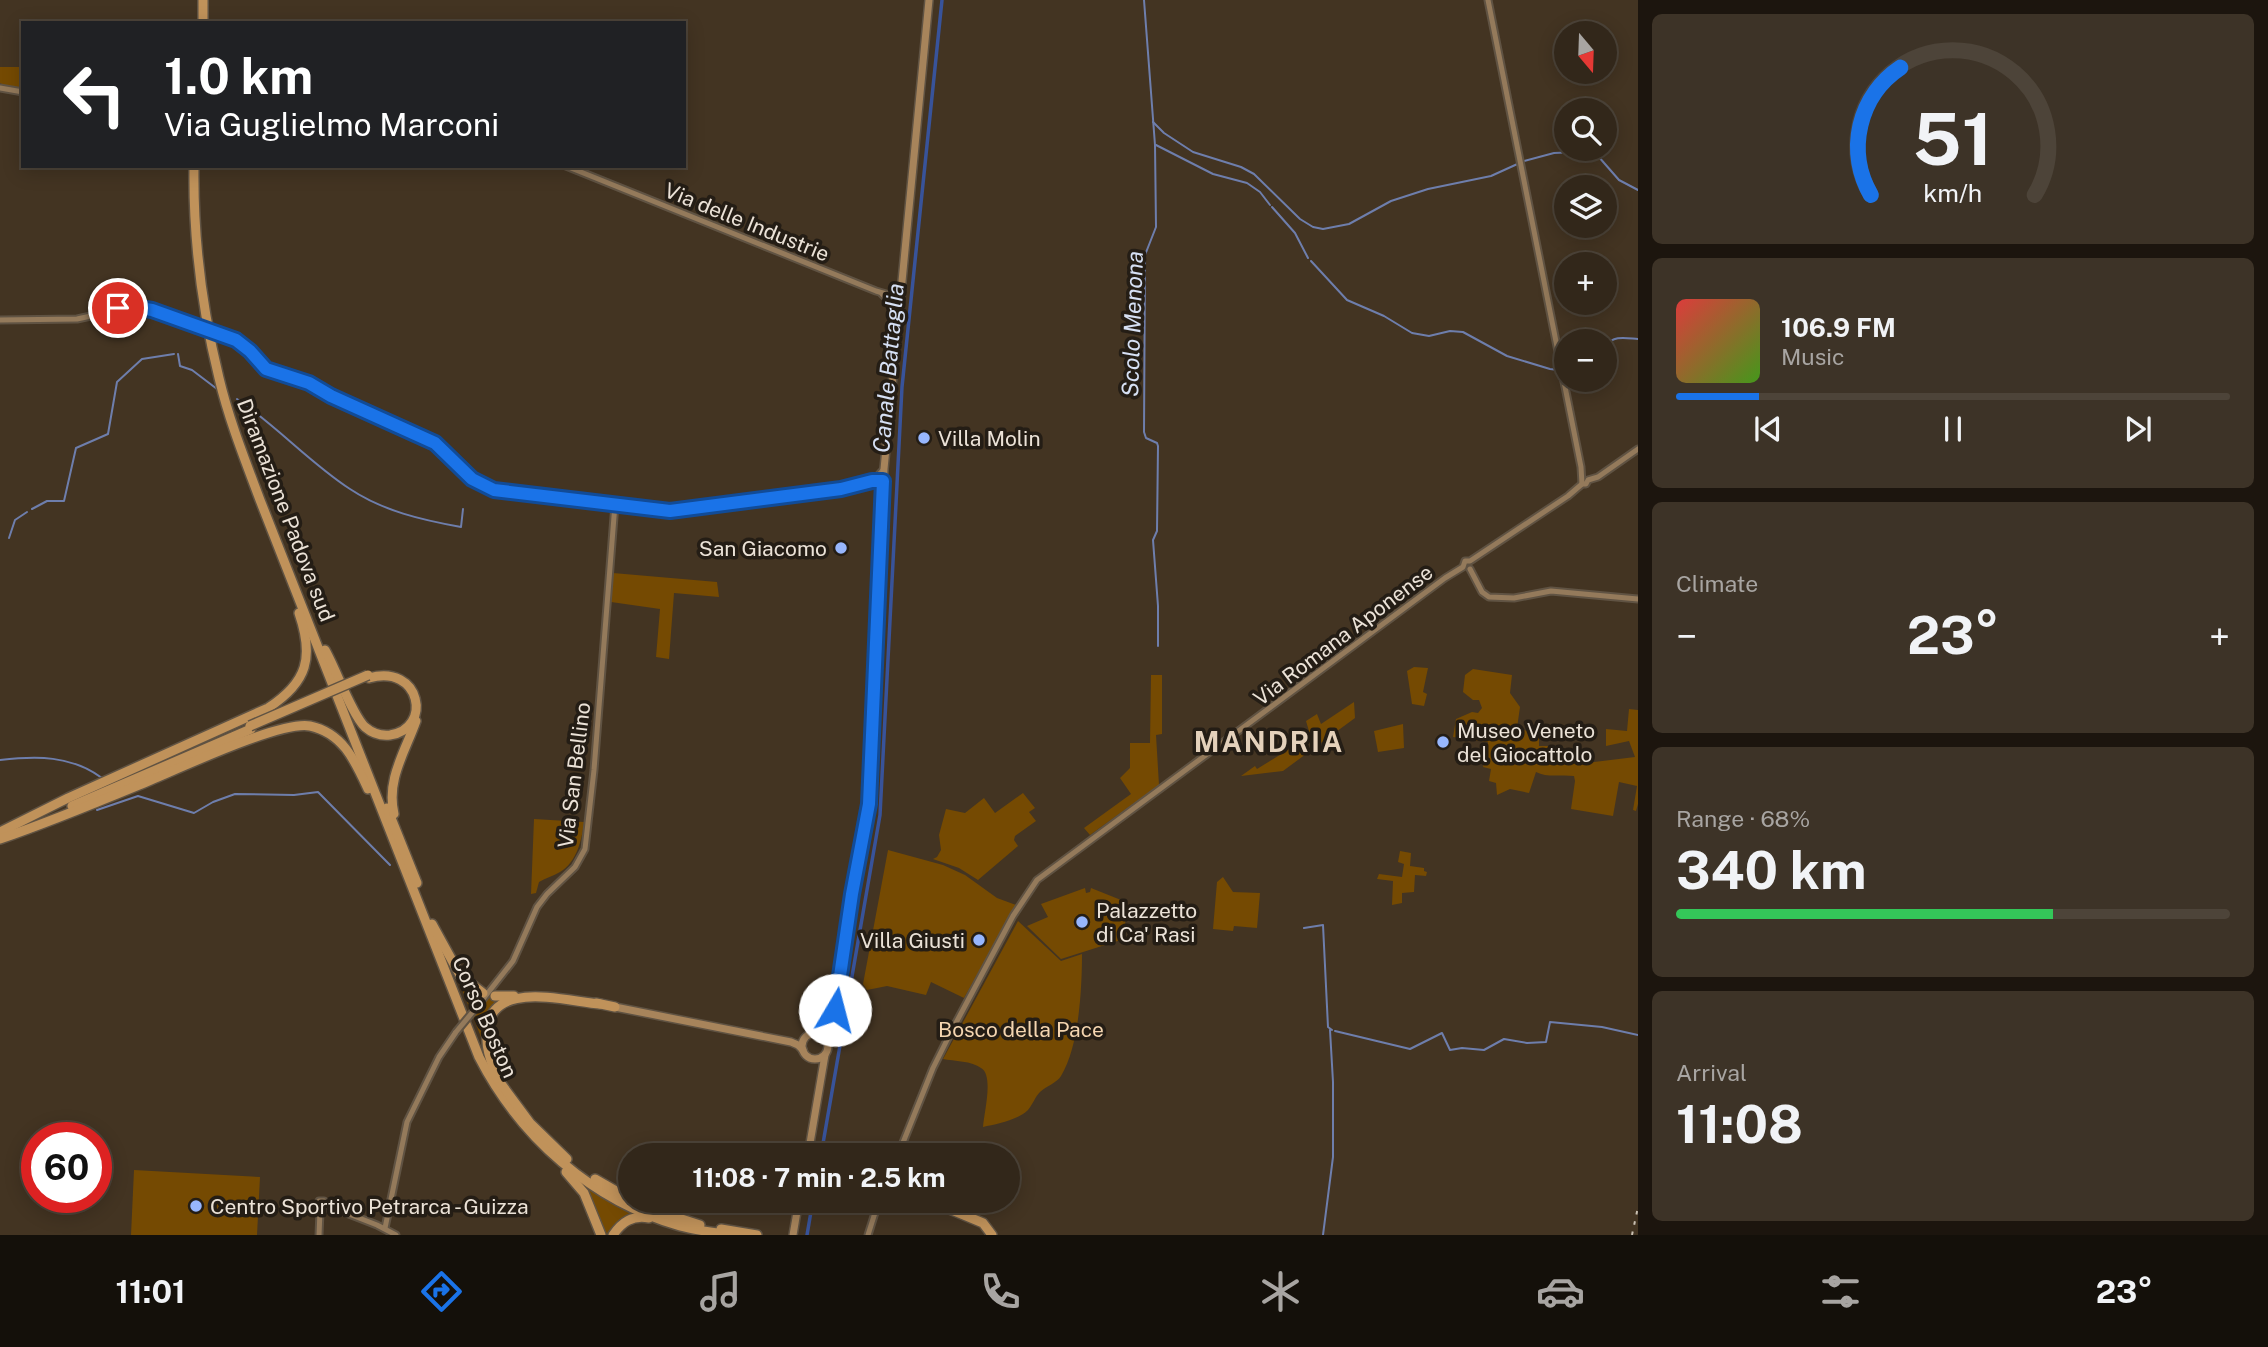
<!DOCTYPE html>
<meta charset="utf-8">
<style>
body{margin:0;font-family:"Public Sans",sans-serif;background:#3d3327;color:#f1f3f6;height:100vh;display:flex;flex-direction:column;font-size:26px;white-space:nowrap}
*{box-sizing:border-box;margin:0}
p{font-size:23px;color:#a8a5a2}
.icon{flex:none;width:38px;height:38px;fill:none;stroke:currentColor;stroke-width:2;stroke-linecap:round;stroke-linejoin:round}
.map{position:relative;flex:1;overflow:hidden}
.side{display:flex;flex-direction:column;gap:14px;padding:14px;background:#1c150e;width:630px}
.side>*{flex:none}
.hud{position:absolute;left:21px;top:21px;width:665px;height:147px;border-radius:0px;box-shadow:0 4px 18px #0003,0 0 0 2px #4d4439;background:#202124;color:#fff;overflow:hidden}
.needle{width:46px;rotate:161deg}
.tools{position:absolute;left:1554px;top:21px;display:grid;gap:14px}
.tools a{display:grid;place-items:center;width:63px;height:63px;border-radius:50%;background:#32271a;box-shadow:0 4px 18px #0003,0 0 0 2px #4d4439;font-size:35px}
.speed{position:absolute;left:21px;top:1122px;display:flex;gap:14px;font-size:35px;font-weight:700;text-align:center}
.speed>*{display:grid;place-content:center;width:91px;height:91px;border-radius:50%;background:#32271a;box-shadow:0 4px 18px #0003,0 0 0 2px #4d4439;line-height:1}
.speed .limit{border:10px solid #d22;background:#fff;color:#111}
.pin{position:absolute;display:grid;place-items:center;width:60px;height:60px;color:#fff;margin:-30px;border:4px solid #fff;border-radius:50%;box-shadow:0 2px 7px #0007}
.me{position:absolute;width:77px;margin:-38px;rotate:8deg;stroke-linejoin:round;filter:drop-shadow(0 0 5px #0008)}
.turn{display:flex;align-items:center;gap:24px;height:147px;padding:0 28px;font-size:32px}
.turn .icon{width:91px;height:91px;stroke-width:2.5}
.turn b{display:block;font-size:49px;line-height:60px}
.big{font-size:52px;font-weight:700;line-height:1.1}
.side .widget{flex:1;display:flex;flex-direction:column;justify-content:center;gap:10px;min-width:0;padding:0 24px;border-radius:10px;background:#3d3327}
.side .dial{align-items:center;gap:0}
.dial svg{height:182px;overflow:visible;fill:none;stroke:#4d4439;stroke-width:7;stroke-linecap:round;text-anchor:middle}
.dial text{fill:#f1f3f6;stroke:none}
.song{display:flex;align-items:center;gap:21px}
.cover{width:84px;height:84px;border-radius:10px;background:linear-gradient(135deg,hsl(0 70% 55%),hsl(100 70% 35%))}
.played{height:7px;border-radius:4px;background:linear-gradient(90deg,#1a73e8 15%,#4d4439 15%)}
.keys{display:flex;justify-content:space-around;direction:ltr}
.heat{display:flex;justify-content:space-between;align-items:center;font-size:38px;direction:ltr}
.charge{height:10px;border-radius:5px;background:linear-gradient(90deg,#34c759 68%,#4d4439 0)}
.trip{position:absolute;left:618px;top:1143px;width:402px;height:70px;border-radius:35px;background:#32271a;box-shadow:0 4px 18px #0003,0 0 0 2px #4d4439;font-weight:700;line-height:70px;text-align:center}
.dock{display:flex;height:112px;justify-content:space-around;align-items:center;background:#14100a;color:#a8a5a2}
.dock .icon{width:49px;height:49px}
.dock .selected{color:#1a73e8}
.dock b{font-size:32px;color:#f1f3f6}
main{display:flex;flex:1;min-height:0}
.map>svg:first-child{display:block}
.green{fill:#754a02}
.lines{fill:none;stroke-linecap:round;stroke-linejoin:round}
.stream{stroke:#6e7eac;stroke-width:2}
.canal{stroke:#38539a;stroke-width:3.5}
.secondary-casing{stroke:#605343;stroke-width:9}
.primary-casing{stroke:#605343;stroke-width:10}
.highway-casing{stroke:#605343;stroke-width:12}
.secondary{stroke:#947a5b;stroke-width:5}
.primary{stroke:#a7845b;stroke-width:7}
.highway{stroke:#c0925a;stroke-width:9}
.rail{stroke:#c9bfb2;stroke-width:2;stroke-dasharray:3.5 7;stroke-linecap:butt}
.secondary-bridge-casing{stroke:#605343;stroke-width:9;stroke-linecap:butt}
.highway-bridge-casing{stroke:#605343;stroke-width:12;stroke-linecap:butt}
.secondary-bridge{stroke:#947a5b;stroke-width:5}
.highway-bridge{stroke:#c0925a;stroke-width:9}
.route-casing{stroke:#114b97;stroke-width:18}
.route{stroke:#1a73e8;stroke-width:12}
.poi-dot{fill:#97b6fd;stroke:#241d15;stroke-width:2.5}
.labels{text-anchor:middle;dominant-baseline:central;stroke-width:7;stroke-linejoin:round;paint-order:stroke}
.street-label{font-size:21px;fill:#ebe2d7;stroke:#241d15}
.poi-label{font-size:21px;fill:#ebe2d7;stroke:#241d15;text-anchor:start}
.park-label{font-size:21px;fill:#f4d5b0;stroke:#241d15}
.water-label{font-size:23px;font-style:italic;fill:#d6e0f4;stroke:#241d15}
.district-label{font-size:28px;font-weight:bold;letter-spacing:2px;fill:#e4d1bb;stroke:#241d15}
</style>
<main>
<div class="map">
<svg width="1638" height="1235" viewBox="0 0 1638 1235">
<rect width="100%" height="100%" fill="#433422"/>
<g class="green">
<polygon points="20,51 23,51 23,88 8,87 0,83 0,67 19,67"/>
<polygon points="613,573 717,582 719,597 674,593 669,659 656,657 660,609 611,602"/>
<polygon points="1414,667 1428,668 1423,692 1427,694 1424,706 1412,704 1407,671"/>
<path d="M1473 669 1512 675 1510 693 1520 707 1517 728 1539 734V746H1551V748L1584 752 1586 763 1635 757 1629 741 1606 746V729L1627 731 1629 709 1638 710V804L1636 811 1633 810 1637 786 1619 782 1613 816 1571 809 1575 781 1574 776C1562 774 1547 778 1536 772L1529 793 1510 789 1497 795 1496 783 1489 781 1491 769 1483 767 1488 742 1453 737 1456 719 1472 712 1478 713 1482 708 1479 700H1473L1463 692 1465 675Z"/>
<polygon points="1151,675 1162,675 1162,734 1156,735 1159,785 1090,835 1084,828 1131,794 1120,778 1130,768 1130,743 1150,743"/>
<polygon points="1354,702 1355,718 1314,748 1306,721 1317,714 1321,724"/>
<polygon points="1403,724 1404,748 1378,752 1374,731"/>
<polygon points="1302,737 1306,754 1283,771 1241,776 1255,766 1257,769 1291,748 1289,745"/>
<polygon points="1023,793 1035,808 1029,812 1036,821 1015,836 1014,840 1018,846 978,880 959,868 933,859 937,857 941,850 939,835 946,809 965,813 984,798 995,813"/>
<path d="M534 819 584 822C582 839 577 862 560 872 553 876 546 878 539 882L536 893 531 894Z"/>
<polygon points="888,850 943,865 965,875 997,898 1016,905 964,998 931,982 926,995 887,986 867,990 863,984"/>
<polygon points="1400,851 1411,853 1410,866 1424,868 1424,871 1427,872 1426,876 1415,875 1414,892 1402,893 1402,903 1392,905 1393,881 1377,879 1379,874 1402,877 1404,864 1398,862"/>
<polygon points="1223,877 1233,892 1260,893 1257,928 1234,926 1233,931 1213,929 1217,882"/>
<polygon points="1085,888 1086,893 1090,892 1091,888 1126,902 1129,911 1126,913 1124,939 1061,959 1027,926 1048,917 1041,904"/>
<path d="M1018 921 1061 961 1082 954C1082 989 1079 1047 1061 1076 1057 1083 1046 1086 1040 1092 1035 1097 1033 1104 1028 1110 1018 1120 997 1124 983 1127 984 1113 994 1075 981 1068 972 1061 954 1061 943 1059Z"/>
<path d="M457 977C473 989 484 997 504 999L483 1042Z"/>
<polygon points="134,1170 260,1177 257,1235 131,1235"/>
<polygon points="584,1183 641,1215 612,1235 601,1235 581,1185"/>
</g>
<g class="lines">
<g class="stream">
<polyline points="1144,0 1155,145 1156,227 1145,255 1144,432 1146,438 1157,443 1158,446 1157,531 1153,540 1158,606 1158,646"/>
<polyline points="1153,122 1164,133 1193,152 1241,167 1254,174 1300,219 1313,227 1323,229 1349,224 1391,201 1428,189 1491,176 1524,161 1554,153 1577,152 1598,156 1619,180 1638,190"/>
<polyline points="1156,145 1213,174 1247,183 1260,192 1270,205"/>
<polyline points="1272,207 1295,233 1308,258"/>
<polyline points="1311,261 1347,300 1384,316 1412,333 1429,336 1450,331 1463,332 1507,356 1550,369 1566,371"/>
<path d="M1605 346C1614 335 1625 338 1638 339"/>
<polyline points="178,354 180,366 192,370 217,389"/>
<path d="M237 399C277 426 310 463 350 489 383 511 422 520 461 527L463 509"/>
<polyline points="32,509 47,501 64,501 76,448 108,434 117,382 142,359 174,354"/>
<polyline points="9,538 15,520 27,512"/>
<path d="M0 760C36 756 71 755 102 778"/>
<polyline points="97,810 138,796 194,813 213,802 235,794 294,795 318,792 390,865"/>
<polyline points="1304,928 1323,925 1328,1027 1332,1030"/>
<polyline points="1335,1031 1410,1049 1442,1033 1450,1050 1462,1048 1484,1050 1504,1039 1527,1043 1546,1042 1550,1022 1602,1027 1638,1035"/>
<polyline points="1323,1235 1333,1157 1333,1082 1330,1030"/>
</g>
<g class="canal">
<polyline points="821,1155 880,815 902,387 942,0"/>
<polyline points="807,1235 813,1200"/>
</g>
<defs>
<g id="secondary">
<polyline points="1488,0 1581,467 1582,484"/>
<polyline points="0,88 23,92"/>
<polyline points="566,166 876,291 900,298"/>
<polyline points="882,294 890,302 898,318"/>
<polyline points="0,320 77,319 133,307 152,310 197,326"/>
<polyline points="225,335 240,342 261,364 273,372 309,383 331,396 435,443 472,479 493,490 669,511 851,487 875,479 884,469"/>
<polyline points="864,486 883,483"/>
<polyline points="1470,569 1482,592 1489,597 1514,598 1551,591 1638,599"/>
<polyline points="476,1008 513,961 537,907 547,894 575,867 585,849 594,770 615,504"/>
<polyline points="898,1155 933,1068 950,1034 1013,916 1037,880 1445,578 1463,567 1465,561 1470,561 1568,496 1582,484 1586,484 1588,480 1598,477 1638,449"/>
<polyline points="326,1205 323,1210 320,1210 317,1207 319,1201 324,1201 326,1205 377,1225 396,1235"/>
<polyline points="385,1228 407,1122 439,1057 456,1032"/>
<polyline points="319,1235 320,1211"/>
<polyline points="868,1235 879,1200"/>
</g>
<g id="primary">
<polyline points="615,1007 791,1042 798,1045 803,1050"/>
<circle cx="815" cy="1046" r="13"/>
<polyline points="827,1040 835,1010 852,894 869,804 884,469 929,0"/>
<polyline points="808,1155 825,1055"/>
<polyline points="793,1235 799,1200"/>
</g>
<g id="highway">
<polyline points="203,23 203,0"/>
<path d="M194 166C193 237 202 309 219 378 229 420 245 460 260 500L479 1057C520 1137 592 1201 680 1226 695 1230 712 1232 728 1235"/>
<path d="M325 650C336 669 352 715 365 727 372 733 381 736 390 735 433 729 421 663 369 678"/>
<polyline points="72,806 251,729"/>
<polyline points="387,808 417,883"/>
<path d="M394 814C386 780 405 752 416 721"/>
<path d="M0 832 68 798 268 708C308 682 314 657 299 613"/>
<path d="M0 839C47 823 93 804 139 785 172 772 280 720 310 726 343 733 355 761 368 789"/>
<polyline points="432,924 460,975 483,993"/>
<polyline points="495,996 514,996"/>
<polyline points="596,1003 615,1007"/>
<polyline points="496,1077 530,1123 567,1159"/>
<path d="M497 1078C493 1066 487 1054 487 1041 483 976 563 1001 600 1004"/>
<polyline points="566,1172 584,1193 601,1235"/>
<polyline points="595,1179 630,1199"/>
<polyline points="928,1200 983,1223 992,1235"/>
<polyline points="654,1210 700,1225"/>
<polyline points="721,1229 757,1235"/>
<path d="M613 1235C622 1222 632 1215 649 1218"/>
</g>
</defs>
<use href="#secondary" class="secondary-casing"/>
<use href="#primary" class="primary-casing"/>
<use href="#highway" class="highway-casing"/>
<use href="#secondary" class="secondary"/>
<use href="#primary" class="primary"/>
<use href="#highway" class="highway"/>
<polyline class="rail" points="1632,1235 1638,1207"/>
<defs>
<g id="secondary-bridge">
<polyline points="197,326 225,335"/>
<polyline points="456,1032 476,1008"/>
</g>
<polyline id="highway-bridge" points="250,726 368,675"/>
</defs>
<use href="#secondary-bridge" class="secondary-bridge-casing"/>
<use href="#highway-bridge" class="highway-bridge-casing"/>
<use href="#secondary-bridge" class="secondary-bridge"/>
<use href="#highway-bridge" class="highway-bridge"/>
</g>
<g class="lines">
<defs>
<polyline id="route" points="118,308 133,307 152,310 236,340 250,351 266,369 309,383 331,396 435,443 472,479 494,490 670,511 841,489 872,481 883,481 869,804 852,894 835,1010"/>
</defs>
<use href="#route" class="route-casing"/>
<use href="#route" class="route"/>
</g>
<g class="poi-dot">
<circle cx="924" cy="438" r="7"/>
<circle cx="841" cy="548" r="7"/>
<circle cx="1443" cy="742" r="7"/>
<circle cx="1082" cy="922" r="7"/>
<circle cx="979" cy="940" r="7"/>
<circle cx="196" cy="1206" r="7"/>
</g>
<g class="labels">
<g class="street-label">
<text transform="translate(747 222) rotate(22)">Via delle Industrie</text>
<text transform="translate(286 510) rotate(69)">Diramazione Padova sud</text>
<text transform="translate(1343 635) rotate(-37)">Via Romana Aponense</text>
<text transform="translate(574 775) rotate(-83)">Via San Bellino</text>
<text transform="translate(485 1017) rotate(66)">Corso Boston</text>
</g>
<g class="poi-label">
<text x="938" y="438">Villa Molin</text>
<text x="827" y="548" text-anchor="end">San Giacomo</text>
<text x="1457" y="730">Museo Veneto<tspan x="1457" dy="24">del Giocattolo</tspan></text>
<text x="1096" y="910">Palazzetto<tspan x="1096" dy="24">di Ca' Rasi</tspan></text>
<text x="965" y="940" text-anchor="end">Villa Giusti</text>
<text x="210" y="1206">Centro Sportivo Petrarca - Guizza</text>
</g>
<g class="park-label">
<text x="1021" y="1029">Bosco della Pace</text>
</g>
<g class="water-label">
<text transform="translate(1132 324) rotate(-88)">Scolo Menona</text>
<text transform="translate(888 368) rotate(-85)">Canale Battaglia</text>
</g>
<g class="district-label">
<text x="1269" y="741">MANDRIA</text>
</g>
</g>
</svg>
<div class="tools">
<a><svg class="needle" viewBox="-14 -14 28 28"><path d="M0-13l5 13h-10z" fill="#e53935"/><path d="M0 13l5-13h-10z" fill="#a8a5a2"/></svg></a>
<a><svg class="icon" aria-label="search" viewBox="0 0 24 24"><circle cx="10" cy="10" r="6"/><path d="M15 15l6 6"/></svg></a>
<a><svg class="icon" aria-label="layers" viewBox="0 0 24 24"><path d="M12 4l9 5-9 5-9-5zM3 14l9 5 9-5"/></svg></a>
<a>+</a>
<a>−</a>
</div>
<div class="speed"><div class="limit">60</div></div>
<div class="pin" style="left:118px;top:308px;background:#d93025"><svg class="icon" aria-label="arrive" viewBox="0 0 24 24"><path d="M6 21V4h12l-3 4 3 4H6"/></svg></div>
<svg class="me" style="left:835px;top:1010px" viewBox="-20 -20 40 40"><circle r="19" fill="#fff"/><path d="M0-13L10 11 0 6-10 11z" fill="#1a73e8"/></svg>
<div class="trip">11:08 · 7 min · 2.5 km</div>
<div class="hud">
<div class="turn"><svg class="icon" aria-label="left" viewBox="0 0 24 24"><path d="M17 20v-9H6M10 6l-5 5 5 5"/></svg><div><b>1.0 km</b>Via Guglielmo Marconi</div></div>
</div>
</div>
<section class="side">
<div class="widget dial"><svg viewBox="0 0 100 80">
<path d="M14 69A42 42 0 1 1 86 69"/>
<path d="M14 69A42 42 0 0 1 27 13" stroke="#1a73e8"/>
<text x="50" y="56" font-size="32" font-weight="700">51</text>
<text x="50" y="72" font-size="11">km/h</text>
</svg></div>
<div class="widget">
<div class="song"><i class="cover"></i><div><b>106.9 FM</b><p>Music</p></div></div>
<div class="played"></div>
<div class="keys"><svg class="icon" aria-label="previous" viewBox="0 0 24 24"><path d="M18 5L8 12l10 7zM5 5v14"/></svg><svg class="icon" aria-label="pause" viewBox="0 0 24 24"><path d="M8 5v14M16 5v14"/></svg><svg class="icon" aria-label="next" viewBox="0 0 24 24"><path d="M6 5l10 7-10 7zM19 5v14"/></svg></div>
</div>
<div class="widget"><p>Climate</p>
<div class="heat"><a>−</a><b class="big">23°</b><a>+</a></div>
</div>
<div class="widget"><p>Range · 68%</p><b class="big">340 km</b><div class="charge"></div></div>
<div class="widget"><p>Arrival</p><b class="big">11:08</b></div>
</section>
</main>
<nav class="dock">
<b>11:01</b>
<svg class="icon selected" aria-label="directions" viewBox="0 0 24 24"><path d="M12 3l9 9-9 9-9-9zM9 14v-3h6M13 9l2 2-2 2"/></svg>
<svg class="icon" aria-label="music" viewBox="0 0 24 24"><path d="M9 18V5l10-2v13"/><circle cx="6" cy="18" r="3"/><circle cx="16" cy="16" r="3"/></svg>
<svg class="icon" aria-label="phone" viewBox="0 0 24 24"><path d="M5 4h4l2 5-3 2q2 4 5 5l2-3 5 2v4C11 20 4 13 5 4z"/></svg>
<svg class="icon" aria-label="climate" viewBox="0 0 24 24"><path d="M12 3v18M4 7l16 10M4 17L20 7"/></svg>
<svg class="icon" aria-label="car" viewBox="0 0 24 24"><path d="M5 17H2v-5l4-1 3-4h7l3 4 3 1v5h-3M9 17h6M6 11h13"/><circle cx="7" cy="17" r="2"/><circle cx="17" cy="17" r="2"/></svg>
<svg class="icon" aria-label="filters" viewBox="0 0 24 24"><path d="M4 7h16M4 17h16"/><circle cx="9" cy="7" r="2"/><circle cx="15" cy="17" r="2"/></svg>
<b>23°</b>
</nav>
